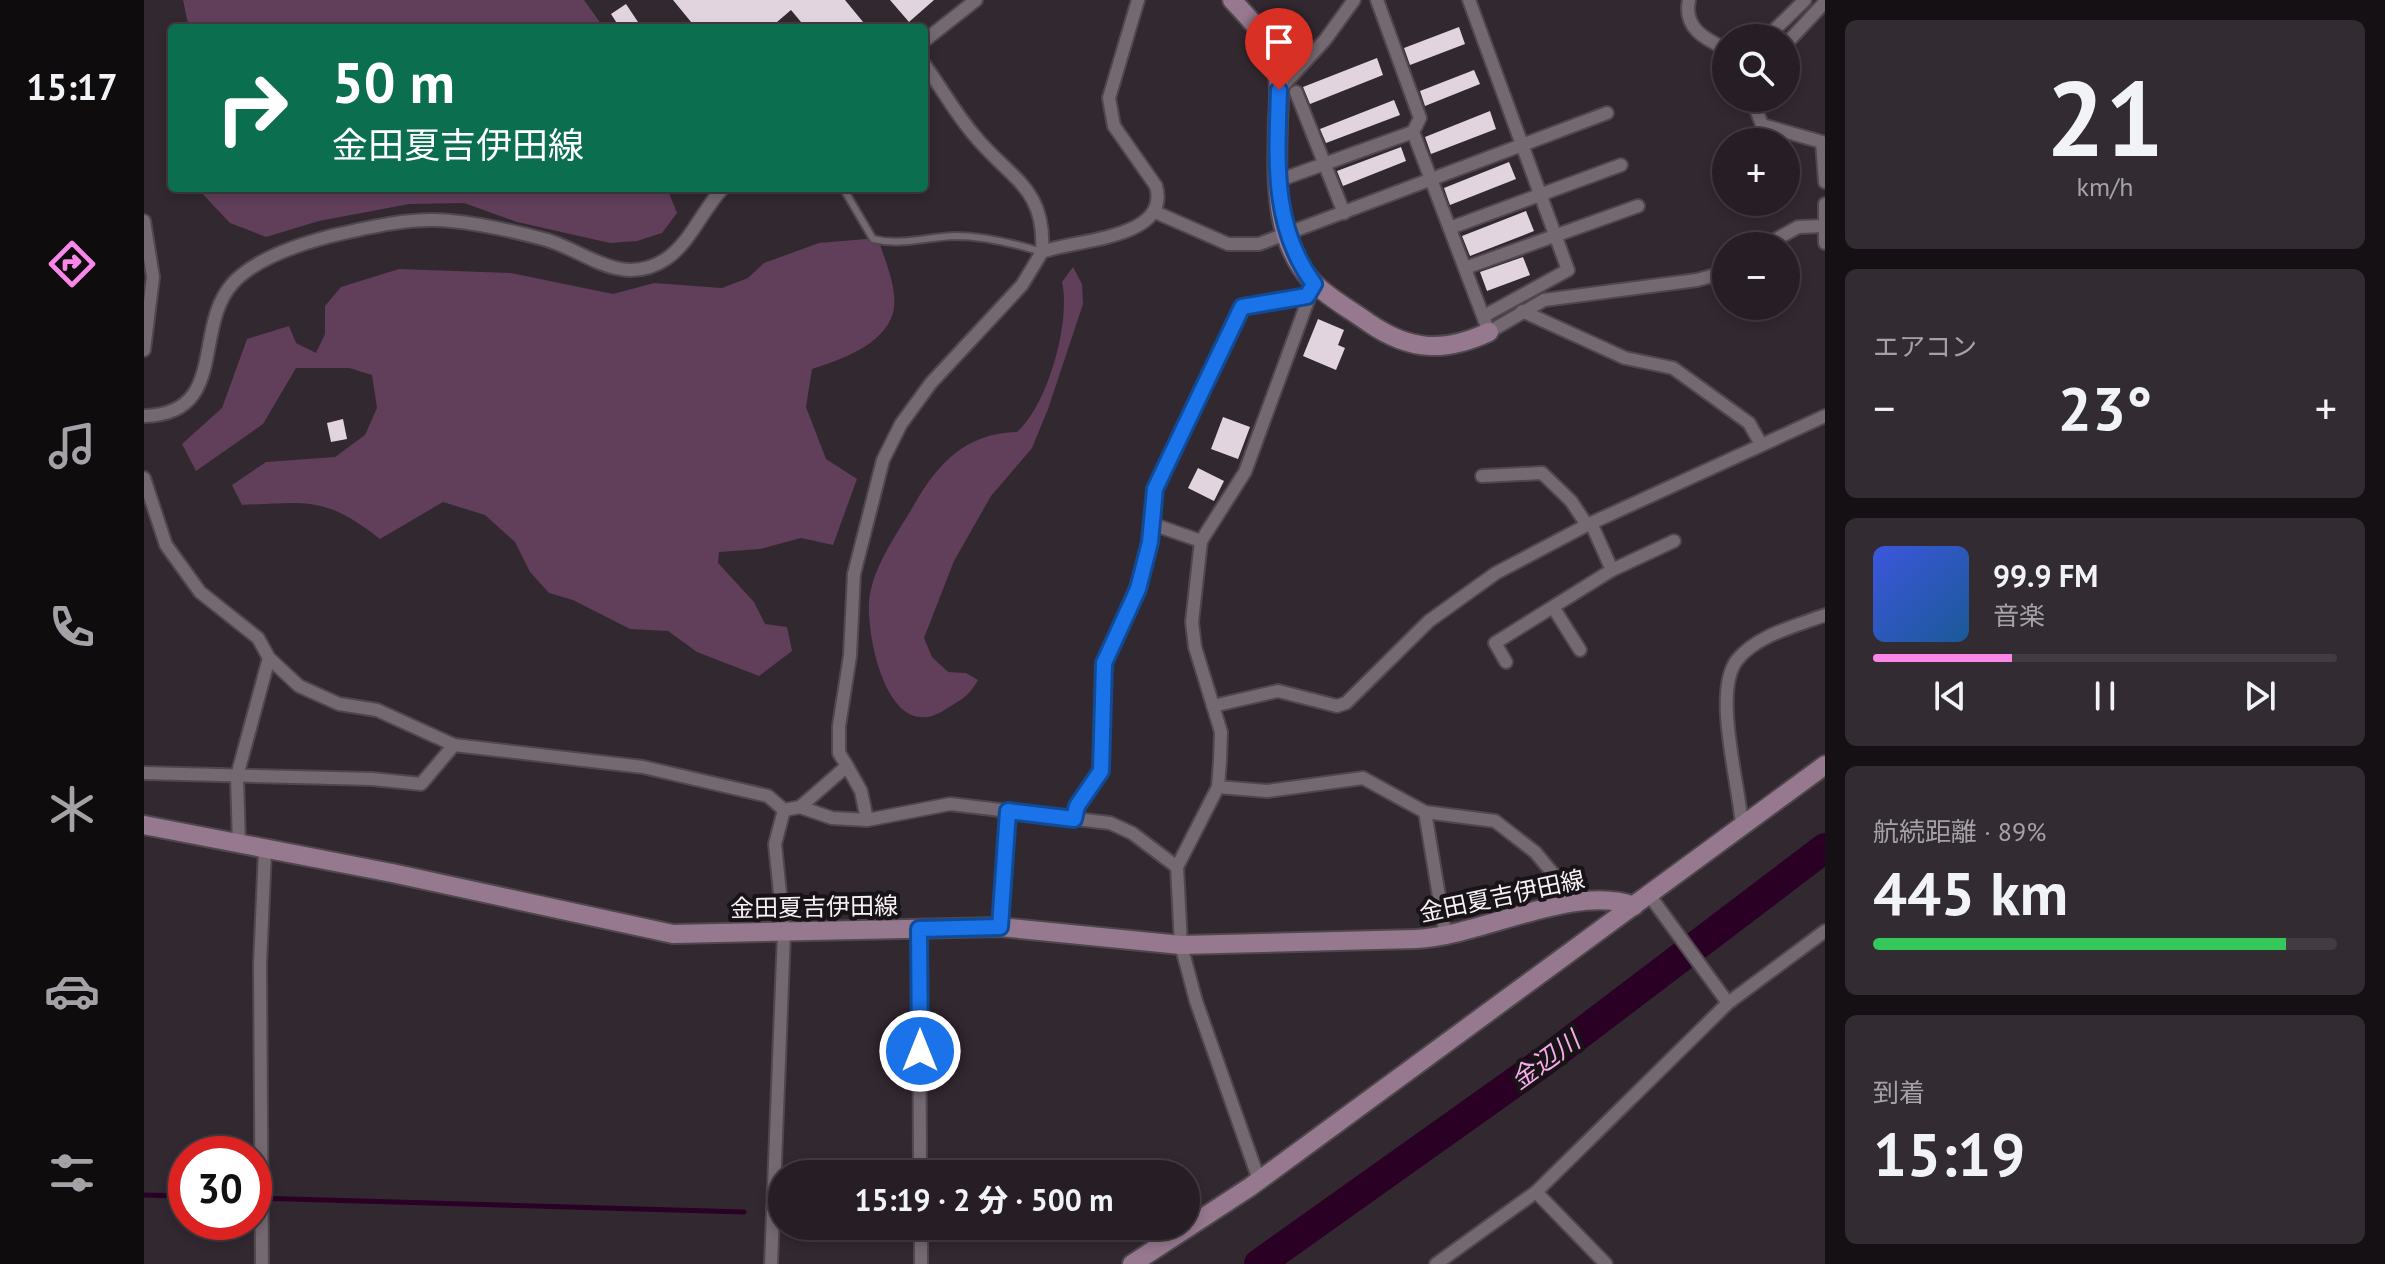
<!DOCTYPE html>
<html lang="ja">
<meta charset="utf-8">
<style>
body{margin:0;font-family:"PT Sans","Noto Sans JP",sans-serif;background:#322b31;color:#f1f3f6;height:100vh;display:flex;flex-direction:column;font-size:30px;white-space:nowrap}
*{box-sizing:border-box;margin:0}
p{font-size:26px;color:#a4a2a6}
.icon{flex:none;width:44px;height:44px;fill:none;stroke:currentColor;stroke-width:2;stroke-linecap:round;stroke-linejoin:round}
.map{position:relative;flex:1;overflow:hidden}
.side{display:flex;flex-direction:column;gap:20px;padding:20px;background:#151014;width:560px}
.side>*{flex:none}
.guide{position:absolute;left:24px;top:24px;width:760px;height:168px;border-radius:8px;box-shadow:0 4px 12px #0003,0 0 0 2px #423c41;background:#0b6e4f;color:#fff;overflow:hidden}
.fabs{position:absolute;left:1568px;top:24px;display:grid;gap:16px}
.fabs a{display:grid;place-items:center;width:88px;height:88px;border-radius:50%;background:#261e24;box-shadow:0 4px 12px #0003,0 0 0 2px #423c41;font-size:40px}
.speed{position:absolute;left:24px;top:1136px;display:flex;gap:16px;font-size:40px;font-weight:700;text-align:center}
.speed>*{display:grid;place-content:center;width:104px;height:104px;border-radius:50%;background:#261e24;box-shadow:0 4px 12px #0003,0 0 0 2px #423c41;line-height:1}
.speed .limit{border:12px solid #d22;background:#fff;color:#111}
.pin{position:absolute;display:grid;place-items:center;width:68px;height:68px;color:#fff;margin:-82px -34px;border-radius:50% 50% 50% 0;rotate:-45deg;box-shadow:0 0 8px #0007}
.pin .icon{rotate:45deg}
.me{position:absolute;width:88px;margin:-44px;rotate:0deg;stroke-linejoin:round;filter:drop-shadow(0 0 6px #0008)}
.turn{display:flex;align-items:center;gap:28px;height:168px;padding:0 32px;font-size:36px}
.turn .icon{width:104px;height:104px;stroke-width:2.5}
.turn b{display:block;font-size:56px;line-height:68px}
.big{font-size:60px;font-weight:800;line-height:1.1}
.side .tile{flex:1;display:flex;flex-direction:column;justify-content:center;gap:12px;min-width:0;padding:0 28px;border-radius:12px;background:#322b31}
.side .dial{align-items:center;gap:0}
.dial b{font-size:104px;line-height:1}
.song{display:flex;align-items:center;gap:24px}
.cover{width:96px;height:96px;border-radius:12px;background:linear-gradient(135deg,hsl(230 70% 55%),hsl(210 70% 35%))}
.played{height:8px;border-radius:4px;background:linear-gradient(90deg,#fa87e7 30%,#423c41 30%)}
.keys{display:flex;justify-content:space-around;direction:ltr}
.heat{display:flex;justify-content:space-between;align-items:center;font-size:44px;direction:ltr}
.charge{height:12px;border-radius:6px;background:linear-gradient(90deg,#34c759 89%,#423c41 0)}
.trip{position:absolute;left:624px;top:1160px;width:432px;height:80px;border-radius:40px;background:#261e24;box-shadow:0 4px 12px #0003,0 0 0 2px #423c41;font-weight:800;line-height:80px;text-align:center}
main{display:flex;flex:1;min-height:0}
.menu{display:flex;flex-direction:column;width:144px;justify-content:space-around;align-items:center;background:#0f0c0e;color:#a4a2a6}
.menu .icon{width:56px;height:56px}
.menu .active{color:#fa87e7}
.menu b{font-size:36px;color:#f1f3f6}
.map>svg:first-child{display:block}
.green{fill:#613e5a}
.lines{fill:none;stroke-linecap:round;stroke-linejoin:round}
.stream{stroke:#2a0025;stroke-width:5}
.river{stroke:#2a0025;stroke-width:30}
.building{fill:#e1d4de}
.lane-casing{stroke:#4f474d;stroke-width:10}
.street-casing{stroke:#4f474d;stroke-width:16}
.secondary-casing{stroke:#4f474d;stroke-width:22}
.lane{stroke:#746871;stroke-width:6}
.street{stroke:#746871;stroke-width:12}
.secondary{stroke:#96788f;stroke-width:18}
.route-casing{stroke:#114b97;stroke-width:20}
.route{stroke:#1a73e8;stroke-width:14}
.labels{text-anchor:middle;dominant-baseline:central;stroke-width:8;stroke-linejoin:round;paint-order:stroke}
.street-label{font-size:24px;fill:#f8f1f6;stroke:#171316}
.water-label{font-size:26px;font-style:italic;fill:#f7aae8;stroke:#171316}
</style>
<main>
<nav class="menu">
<b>15:17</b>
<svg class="icon active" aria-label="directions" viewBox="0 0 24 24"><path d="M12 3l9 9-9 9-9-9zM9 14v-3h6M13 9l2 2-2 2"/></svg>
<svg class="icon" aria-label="music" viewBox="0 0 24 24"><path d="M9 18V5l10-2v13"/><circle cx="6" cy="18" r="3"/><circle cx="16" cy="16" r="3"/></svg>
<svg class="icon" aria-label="phone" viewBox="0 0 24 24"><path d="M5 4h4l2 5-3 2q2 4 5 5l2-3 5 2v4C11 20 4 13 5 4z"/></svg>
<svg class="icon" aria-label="climate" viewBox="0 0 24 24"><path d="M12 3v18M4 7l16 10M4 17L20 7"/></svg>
<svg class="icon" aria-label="car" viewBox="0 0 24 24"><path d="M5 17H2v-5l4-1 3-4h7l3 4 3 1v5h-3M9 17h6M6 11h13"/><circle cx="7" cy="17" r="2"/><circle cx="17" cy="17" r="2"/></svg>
<svg class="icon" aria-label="filters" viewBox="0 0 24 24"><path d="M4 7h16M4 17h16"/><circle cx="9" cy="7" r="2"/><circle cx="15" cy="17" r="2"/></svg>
</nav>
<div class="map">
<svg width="1681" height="1264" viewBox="0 0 1681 1264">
<rect width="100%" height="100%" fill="#322830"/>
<g class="green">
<polygon points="39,0 440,0 460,28 45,28"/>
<polygon points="53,188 523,188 533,213 518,233 493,241 466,243 373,222 320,203 265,204 175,221 122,237 86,223"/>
<path d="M734 238C740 259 755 290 749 313 740 345 696 360 668 369L662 407 682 459 713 479 689 545 657 538 616 549 575 552 574 563 610 602 621 624 643 627 648 651 615 676 553 652 524 631 486 629 429 600 405 593 386 572 371 542 341 515 299 502 236 539C181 496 164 502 98 505L88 485 122 462 191 457 221 435 233 408 228 375 205 368H152L119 424 52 471 38 444 78 408 103 339 145 326 152 343 172 353 181 334V306L197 287 255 269 367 273 469 294 510 283 578 288 604 278 620 263 675 243Z"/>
<path d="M929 267 938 284 939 304 904 409 888 448 847 496 810 561 780 638 788 657 804 672 822 673 834 680C824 698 816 700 799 711 744 744 723 639 725 603 727 569 753 534 770 505 794 463 822 433 873 432 904 405 927 321 918 282Z"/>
</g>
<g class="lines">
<g class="stream">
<polyline points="0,1195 42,1196"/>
<polyline points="110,1198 600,1212"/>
</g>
<polyline class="river" points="1115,1264 1399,1062 1681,848"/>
</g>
<g class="building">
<polygon points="529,0 701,0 724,28 662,28 647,10 626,28 552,28"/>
<polygon points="746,0 790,0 765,22"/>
<polygon points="482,4 498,28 476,28 467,14"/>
<polygon points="1315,27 1321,44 1266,65 1260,48"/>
<polygon points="1233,58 1239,75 1166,104 1159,87"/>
<polygon points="1330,70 1336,84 1281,106 1276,91"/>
<polygon points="1250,100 1256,115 1182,143 1176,129"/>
<polygon points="1346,111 1352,129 1287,154 1281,137"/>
<polygon points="1257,147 1262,161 1199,186 1193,171"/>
<polygon points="1365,162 1372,179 1306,205 1300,188"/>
<polygon points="1382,211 1390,231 1326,256 1318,236"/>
<polygon points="1379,257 1386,275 1343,291 1336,272"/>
<polygon points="1174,319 1200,330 1194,345 1201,348 1192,370 1159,356"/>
<polygon points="1079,417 1106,427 1094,459 1067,449"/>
<polygon points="199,419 203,439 187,442 183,423"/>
<polygon points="1054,468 1080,481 1070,501 1044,488"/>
</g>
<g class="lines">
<defs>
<path id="lane" d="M699 188 729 239C758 246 782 237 811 236 841 236 869 243 898 252"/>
<g id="street">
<polyline points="1233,0 1276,118 1269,132 1345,332 1400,300 1553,280 1582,272"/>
<polyline points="1325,0 1424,270 1340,316"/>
<path d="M1545 0C1539 28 1561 39 1582 49"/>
<polyline points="1622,38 1661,0"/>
<polyline points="780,41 832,0"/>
<polyline points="1642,44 1681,2"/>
<path d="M780 64C797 87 811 113 830 135 866 179 902 187 898 252"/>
<polyline points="1135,90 1181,40 1210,0"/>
<polyline points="1152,92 1200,213"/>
<polyline points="1608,98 1618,125 1678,142 1681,182"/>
<polyline points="1133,181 1269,132"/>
<polyline points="1681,204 1681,243"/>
<polyline points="1011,212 1084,244 1115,244 1463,113"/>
<polyline points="0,221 9,277 0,350"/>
<polyline points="1306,228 1477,165"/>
<polyline points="1620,246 1654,227 1681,226"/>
<polyline points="1321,268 1494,206"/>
<polyline points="1378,311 1481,358 1529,368 1605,423 1617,444"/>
<path d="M0 416C85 414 48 328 89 283 111 259 156 244 187 236 225 227 267 217 307 221 338 224 373 232 403 240 443 252 478 288 522 259 546 243 559 209 579 188"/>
<polyline points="1338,476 1398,473 1427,501 1443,525"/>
<polyline points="0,478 22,545 56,592 114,638 125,658 155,686 195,704 233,710 310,745 499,767 624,796 640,810 656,807 688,818 723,820 806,804 966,823 988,833 1033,867"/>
<polyline points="1447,523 1468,570 1530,541"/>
<polyline points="1008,524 1057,541"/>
<polyline points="1409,607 1436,650"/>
<polyline points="1362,662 1351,643 1468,570"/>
<polyline points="1069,706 1134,691 1193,706 1202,703 1285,621 1352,573 1443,525 1681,416"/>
<polyline points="703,766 717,791 723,820"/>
<polyline points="0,773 228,779 277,784 310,745"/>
<polyline points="1074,787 1123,791 1219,778 1281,812 1351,821 1391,852 1432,901"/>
<path d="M656 807 703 766 695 753V726L706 656 710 574 739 460 757 424 787 383 878 285 898 252C930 239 1027 240 1012 186L970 126 965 98 994 0"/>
<polyline points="1281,812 1302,938"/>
<polyline points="930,819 933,806 957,771 960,663 1001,567 1011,489 1098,307 1163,296"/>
<path d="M1598 827C1596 787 1568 692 1593 660 1613 635 1652 626 1681 615"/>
<polyline points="95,845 93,776 125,658"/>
<polyline points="1506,896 1584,1003"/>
<polyline points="856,927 864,811"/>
<polyline points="775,929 776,1174"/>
<polyline points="1115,1180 1052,1001 1037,945 1033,867 1074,787 1076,761 1077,732 1051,647 1048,622 1057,541 1101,472 1170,284"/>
<polyline points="1392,1192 1462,1264"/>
<polyline points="777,1226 777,1264"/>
<polyline points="118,1264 116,964 121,850"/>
<polyline points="627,1264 640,933 631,844 640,810"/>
<polyline points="1292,1264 1392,1192 1584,1003 1681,931"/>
</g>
<g id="secondary">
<path d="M1088 0C1105 18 1122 35 1130 59 1137 78 1135 101 1134 120 1133 174 1128 242 1170 283 1185 298 1207 310 1225 323 1266 351 1300 353 1345 332"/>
<path d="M0 825 248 873 529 934 856 927 1037 945 1272 939C1338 936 1430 883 1490 906"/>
<polyline points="988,1264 1106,1187 1681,765"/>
</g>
</defs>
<use href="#lane" class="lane-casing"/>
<use href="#street" class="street-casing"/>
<use href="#secondary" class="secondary-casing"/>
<use href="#lane" class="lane"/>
<use href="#street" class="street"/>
<use href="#secondary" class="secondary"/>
</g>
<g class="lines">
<defs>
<path id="route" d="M776 1051 775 929 856 927 864 811 930 819 933 806 957 771 960 663 994 589 1006 542 1011 489 1019 472 1098 307 1163 296 1170 284C1127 226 1133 159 1135 90"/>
</defs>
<use href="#route" class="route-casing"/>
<use href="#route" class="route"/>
</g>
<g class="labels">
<g class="street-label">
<text transform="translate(1358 896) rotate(-12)">金田夏吉伊田線</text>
<text transform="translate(670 907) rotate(-1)">金田夏吉伊田線</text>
</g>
<g class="water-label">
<text transform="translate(1401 1060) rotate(-36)">金辺川</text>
</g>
</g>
</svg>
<div class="fabs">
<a><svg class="icon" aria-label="search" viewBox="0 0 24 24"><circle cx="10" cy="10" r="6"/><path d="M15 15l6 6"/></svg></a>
<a>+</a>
<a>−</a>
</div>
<div class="speed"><div class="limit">30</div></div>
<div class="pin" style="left:1135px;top:90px;background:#d93025"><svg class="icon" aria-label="arrive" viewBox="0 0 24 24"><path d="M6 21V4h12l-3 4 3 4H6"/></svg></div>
<svg class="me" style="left:776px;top:1051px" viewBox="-20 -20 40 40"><circle r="17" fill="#1a73e8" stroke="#fff" stroke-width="3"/><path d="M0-11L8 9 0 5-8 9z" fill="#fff"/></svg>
<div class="trip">15:19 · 2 分 · 500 m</div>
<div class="guide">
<div class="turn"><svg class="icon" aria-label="right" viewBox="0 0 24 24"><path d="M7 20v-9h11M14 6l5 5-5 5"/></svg><div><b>50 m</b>金田夏吉伊田線</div></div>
</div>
</div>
<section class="side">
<div class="tile dial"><b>21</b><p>km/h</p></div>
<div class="tile"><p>エアコン</p>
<div class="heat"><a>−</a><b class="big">23°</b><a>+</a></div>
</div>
<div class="tile">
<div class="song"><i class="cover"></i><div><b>99.9 FM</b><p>音楽</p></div></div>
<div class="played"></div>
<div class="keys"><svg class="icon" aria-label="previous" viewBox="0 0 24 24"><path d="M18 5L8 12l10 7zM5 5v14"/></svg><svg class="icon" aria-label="pause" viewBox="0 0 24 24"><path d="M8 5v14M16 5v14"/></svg><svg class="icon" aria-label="next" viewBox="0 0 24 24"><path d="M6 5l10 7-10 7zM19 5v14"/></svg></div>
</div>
<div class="tile"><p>航続距離 · 89%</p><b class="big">445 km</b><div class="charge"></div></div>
<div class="tile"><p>到着</p><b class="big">15:19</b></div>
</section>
</main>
